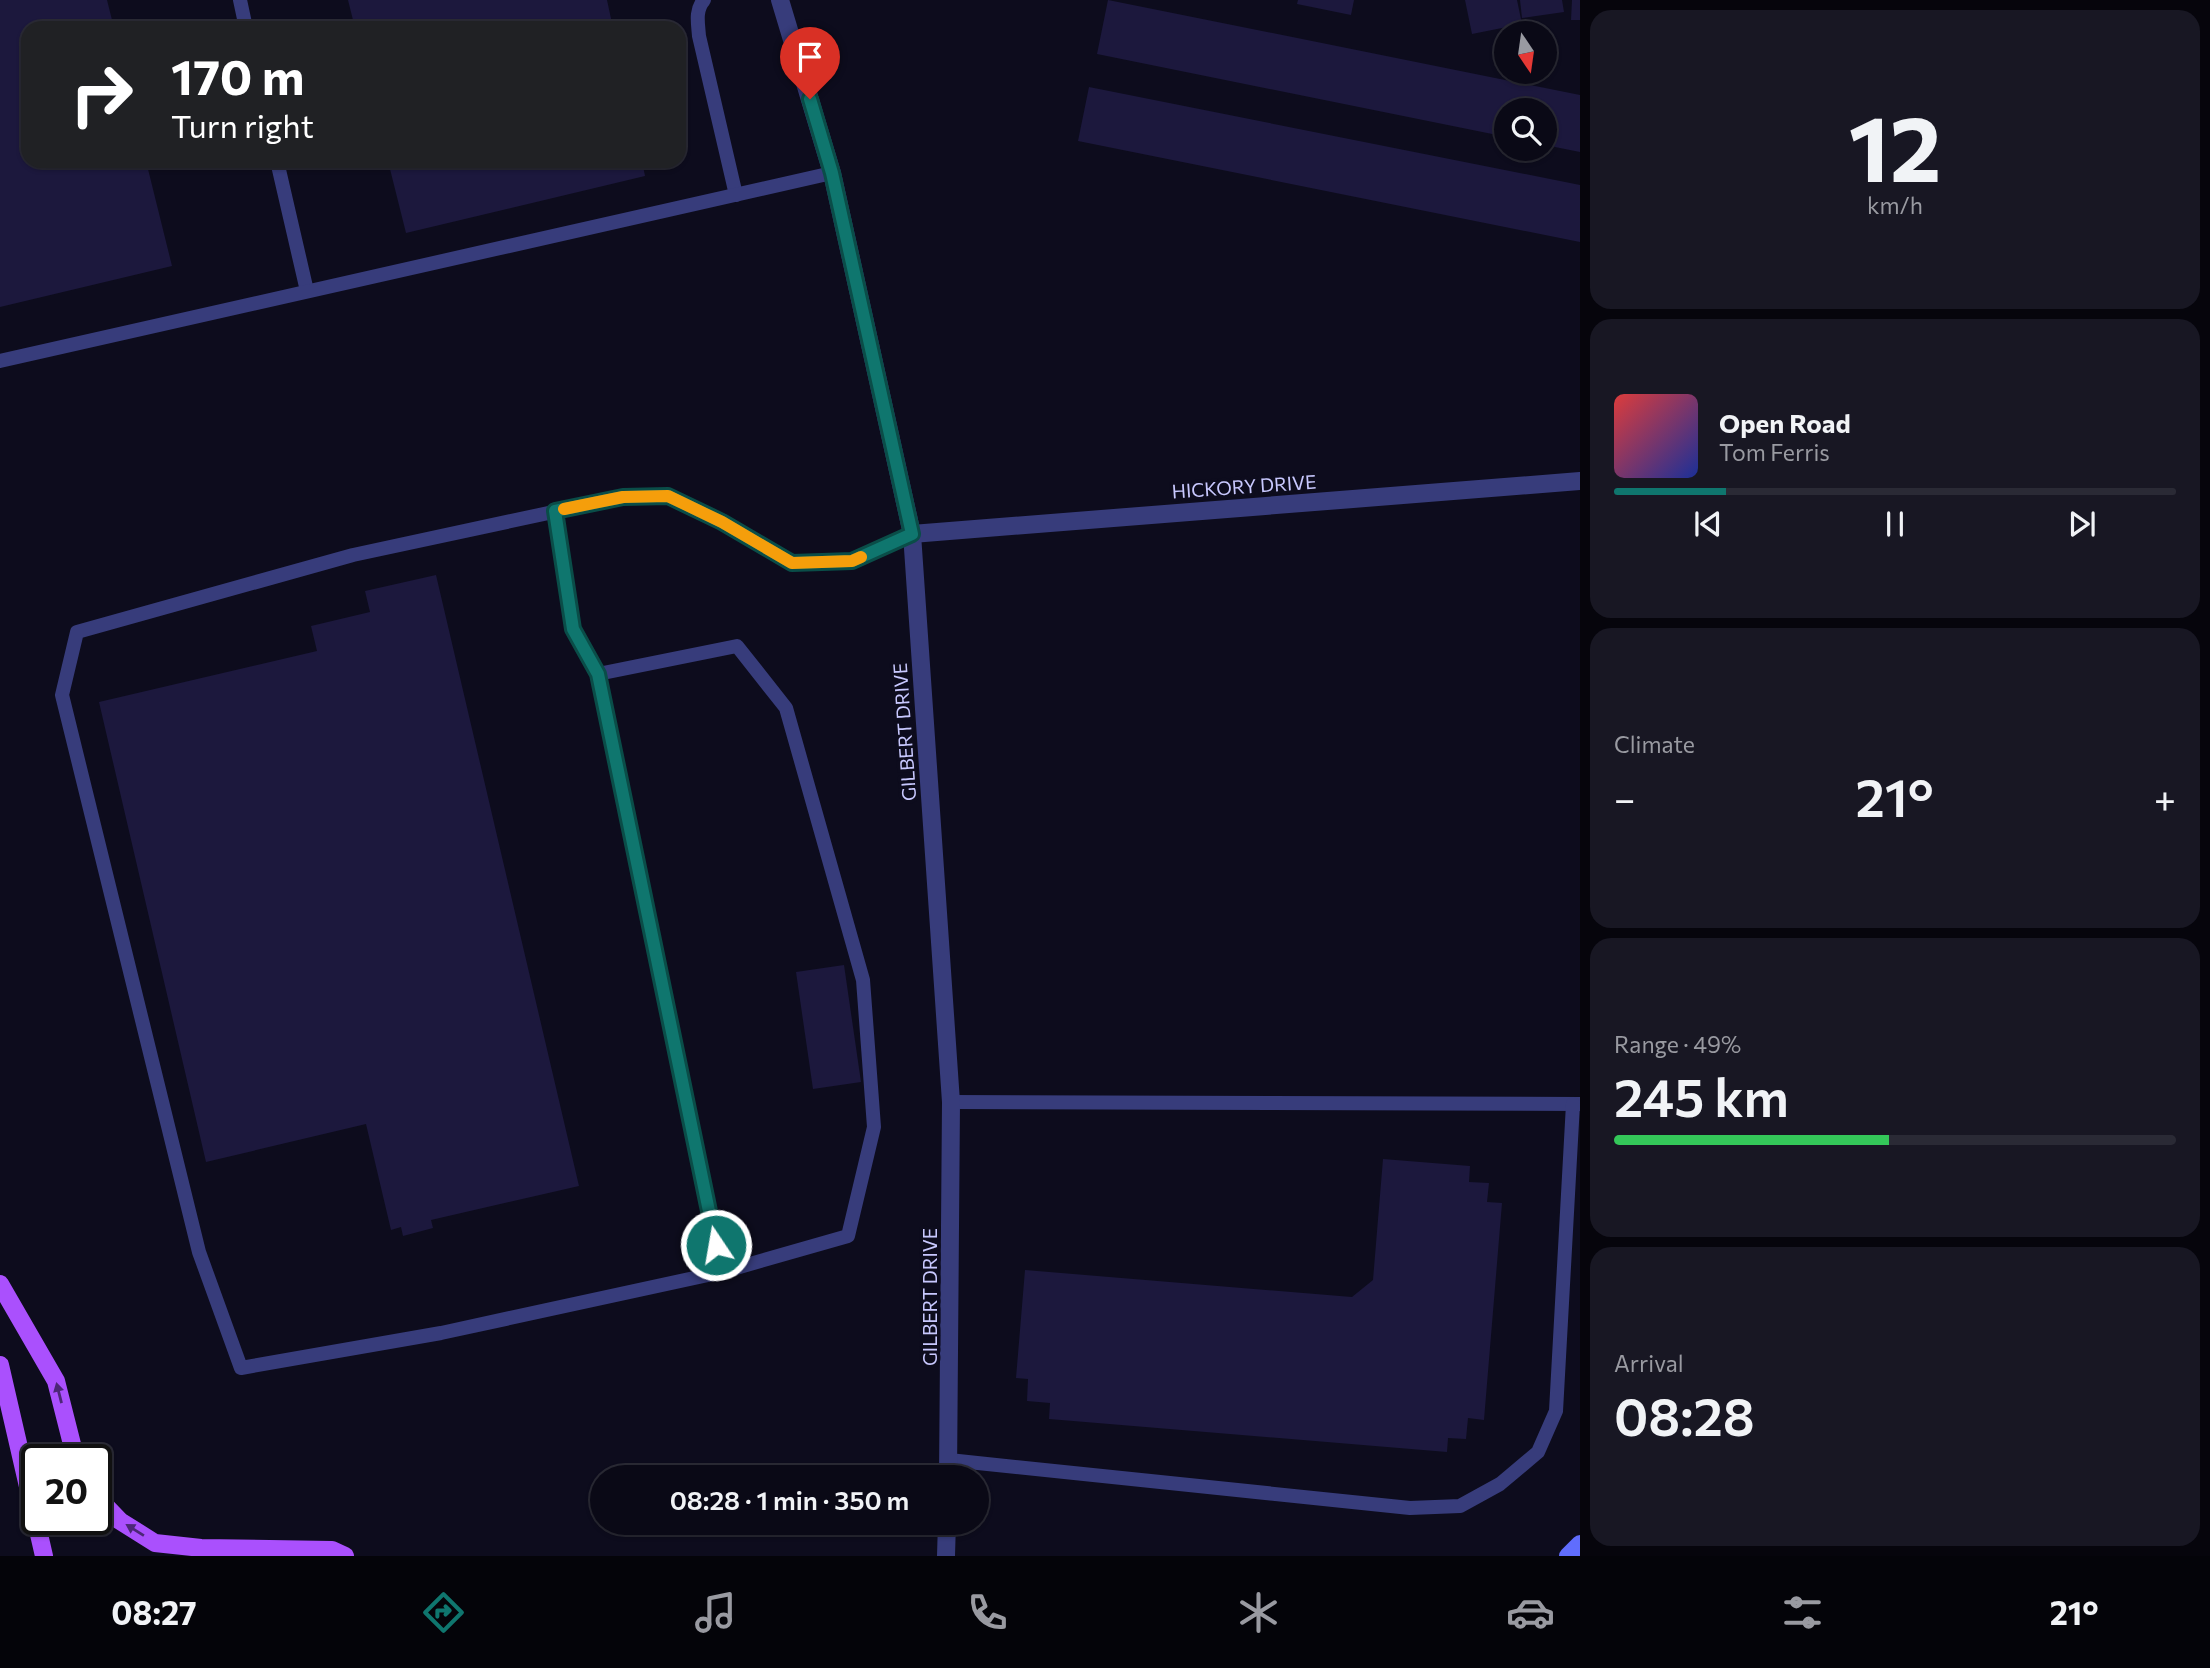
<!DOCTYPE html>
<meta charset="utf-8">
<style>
body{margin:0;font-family:Commissioner,sans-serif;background:#181723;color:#f1f3f6;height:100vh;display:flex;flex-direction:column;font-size:26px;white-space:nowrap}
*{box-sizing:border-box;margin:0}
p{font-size:23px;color:#999aa1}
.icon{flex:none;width:38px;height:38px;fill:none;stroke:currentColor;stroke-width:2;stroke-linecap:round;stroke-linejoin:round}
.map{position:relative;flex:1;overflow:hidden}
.drawer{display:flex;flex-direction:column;gap:10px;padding:10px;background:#06050c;width:630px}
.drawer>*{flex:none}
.hud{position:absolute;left:21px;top:21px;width:665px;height:147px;border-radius:21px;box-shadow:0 2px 5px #0004,0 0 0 2px #2a2a35;background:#202124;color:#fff;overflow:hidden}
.needle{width:46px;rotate:167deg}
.tools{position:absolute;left:1494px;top:21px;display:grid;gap:14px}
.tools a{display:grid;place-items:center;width:63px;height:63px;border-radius:50%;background:#0a0916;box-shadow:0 2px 5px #0004,0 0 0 2px #2a2a35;font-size:35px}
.speed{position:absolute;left:21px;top:1444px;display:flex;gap:14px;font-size:35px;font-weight:700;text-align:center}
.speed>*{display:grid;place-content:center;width:91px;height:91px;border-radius:50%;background:#0a0916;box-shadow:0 2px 5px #0004,0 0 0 2px #2a2a35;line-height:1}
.speed .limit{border:4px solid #111;border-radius:10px;background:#fff;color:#111}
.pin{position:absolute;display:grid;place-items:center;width:60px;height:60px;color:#fff;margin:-72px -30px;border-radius:50% 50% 50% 0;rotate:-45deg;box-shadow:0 0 7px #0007}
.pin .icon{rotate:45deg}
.me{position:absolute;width:77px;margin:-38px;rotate:348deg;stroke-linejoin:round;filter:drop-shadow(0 0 5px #0008)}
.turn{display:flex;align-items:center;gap:24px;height:147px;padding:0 35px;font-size:32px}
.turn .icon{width:91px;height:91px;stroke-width:2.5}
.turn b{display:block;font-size:49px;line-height:60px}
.big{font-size:52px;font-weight:600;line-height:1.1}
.drawer .tile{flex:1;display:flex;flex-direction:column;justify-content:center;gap:10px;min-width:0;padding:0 24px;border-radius:21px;background:#181723}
.drawer .dial{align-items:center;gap:0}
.dial b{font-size:91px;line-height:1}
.song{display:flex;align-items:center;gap:21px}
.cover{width:84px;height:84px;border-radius:10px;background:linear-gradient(135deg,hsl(0 70% 55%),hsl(230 70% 35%))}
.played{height:7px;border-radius:4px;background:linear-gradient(90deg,#0f766e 20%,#2a2a35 20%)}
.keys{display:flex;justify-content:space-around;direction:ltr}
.heat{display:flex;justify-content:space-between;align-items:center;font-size:38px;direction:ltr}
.charge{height:10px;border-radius:5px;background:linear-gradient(90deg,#34c759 49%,#2a2a35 0)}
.trip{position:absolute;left:590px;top:1465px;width:399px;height:70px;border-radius:35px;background:#0a0916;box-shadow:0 2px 5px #0004,0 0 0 2px #2a2a35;font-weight:600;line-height:70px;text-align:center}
.tab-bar{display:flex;height:112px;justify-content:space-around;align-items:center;background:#040409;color:#999aa1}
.tab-bar .icon{width:49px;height:49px}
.tab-bar .selected{color:#0f766e}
.tab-bar b{font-size:32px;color:#f1f3f6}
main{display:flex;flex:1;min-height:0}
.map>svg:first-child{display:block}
.building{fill:#1c183d}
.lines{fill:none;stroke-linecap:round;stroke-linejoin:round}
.service{stroke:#373c7b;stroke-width:14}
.minor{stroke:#373c7b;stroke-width:18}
.secondary{stroke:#606dfd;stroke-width:18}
.primary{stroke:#aa50fd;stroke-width:18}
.oneway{fill:#4c2777}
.route-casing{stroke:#0a4d48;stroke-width:18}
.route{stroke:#0f766e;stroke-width:12}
.slow{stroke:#f59e0b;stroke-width:12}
.labels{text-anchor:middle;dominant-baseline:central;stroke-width:7;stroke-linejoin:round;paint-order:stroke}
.street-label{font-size:19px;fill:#c8c8fe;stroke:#0d0c1d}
</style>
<main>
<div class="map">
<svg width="1580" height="1556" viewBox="0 0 1580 1556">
<rect width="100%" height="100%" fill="#0d0c1d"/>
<g class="building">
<polygon points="0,0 107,0 114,28 28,28 28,161 146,161 172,266 0,307"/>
<polygon points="348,0 607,0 613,28 355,28"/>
<polygon points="1108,0 1580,95 1580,152 1545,145 1545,110 1507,110 1507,137 1097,54"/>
<polygon points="1298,0 1354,0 1351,15 1297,4"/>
<polygon points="1465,0 1517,0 1522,24 1472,34"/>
<polygon points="1520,0 1562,0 1564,12 1522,18"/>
<polygon points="1572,0 1580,0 1580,20 1571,20"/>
<polygon points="1089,87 1580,185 1580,242 1078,141"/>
<polygon points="388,161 642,161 645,176 406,233"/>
<polygon points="436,575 579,1186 431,1220 433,1228 403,1236 401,1227 391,1230 366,1124 206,1162 99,702 317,651 311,626 370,612 365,591"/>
<polygon points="844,965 861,1082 813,1089 796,972"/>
<polygon points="1383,1159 1470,1166 1469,1182 1489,1183 1487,1202 1502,1203 1484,1420 1468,1418 1466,1439 1448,1438 1447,1452 1049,1419 1050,1403 1027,1401 1028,1379 1016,1378 1025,1270 1352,1297 1373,1280"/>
</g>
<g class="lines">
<g class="service">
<polyline points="240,0 246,28"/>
<path d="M704 0C695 10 698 23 699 36L736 195"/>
<polyline points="277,161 307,291"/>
<polyline points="0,361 832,173"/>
<polyline points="555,511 573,629 598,674 737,646 786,708 863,980 874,1127 848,1236 722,1272 441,1333 241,1368 199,1252 62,695 77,632 353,555 623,497 668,496 722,522 792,563 852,561 912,534"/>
<polyline points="598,674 722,1272"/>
<polyline points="951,1102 1580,1104"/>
<polyline points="949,1460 1410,1508 1460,1506 1500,1484 1538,1452 1556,1411 1573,1104"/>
</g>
<g class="minor">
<polyline points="780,0 832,173 912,534 951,1102 948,1477"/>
<polyline points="912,534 1580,481"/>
<polyline points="946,1556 947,1522"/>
</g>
<polyline class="secondary" points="1568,1556 1580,1544"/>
<g class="primary">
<polyline points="0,1284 56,1381 76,1460"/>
<polyline points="0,1365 44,1556"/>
<polyline points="96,1496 120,1521 155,1543 201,1548 332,1550 345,1556"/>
</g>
</g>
<defs><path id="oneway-solid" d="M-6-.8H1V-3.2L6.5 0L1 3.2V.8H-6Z" transform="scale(1.75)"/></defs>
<g class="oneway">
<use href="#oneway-solid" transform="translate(59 1393) rotate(-104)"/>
<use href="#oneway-solid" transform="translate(135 1530) rotate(-148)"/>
</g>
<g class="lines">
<defs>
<polyline id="route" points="716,1245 598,674 573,629 555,511 623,497 668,496 722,522 792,563 852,561 912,534 832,173 810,99"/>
</defs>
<use href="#route" class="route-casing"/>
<use href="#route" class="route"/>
<polyline class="slow" points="564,509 623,497 668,496 722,522 792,563 852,561 861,557"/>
</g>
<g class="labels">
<g class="street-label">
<text transform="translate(1244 486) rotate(-4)">HICKORY DRIVE</text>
<text transform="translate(904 732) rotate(-94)">GILBERT DRIVE</text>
<text transform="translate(929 1297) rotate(-90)">GILBERT DRIVE</text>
</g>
</g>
</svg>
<div class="tools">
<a><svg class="needle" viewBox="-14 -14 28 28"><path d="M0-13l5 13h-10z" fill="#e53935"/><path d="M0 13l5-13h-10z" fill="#999aa1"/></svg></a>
<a><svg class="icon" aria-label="search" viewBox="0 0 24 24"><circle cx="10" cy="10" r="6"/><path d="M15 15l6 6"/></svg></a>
</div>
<div class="speed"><div class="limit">20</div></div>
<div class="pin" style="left:810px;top:99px;background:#d93025"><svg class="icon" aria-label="arrive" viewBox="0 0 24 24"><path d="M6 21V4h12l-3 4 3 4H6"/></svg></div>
<svg class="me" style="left:716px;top:1245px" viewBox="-20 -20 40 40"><circle r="17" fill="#0f766e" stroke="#fff" stroke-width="3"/><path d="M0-11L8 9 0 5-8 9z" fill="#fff"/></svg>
<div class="trip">08:28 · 1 min · 350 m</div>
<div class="hud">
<div class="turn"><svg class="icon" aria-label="right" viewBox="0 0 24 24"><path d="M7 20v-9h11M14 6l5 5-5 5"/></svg><div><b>170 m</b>Turn right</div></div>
</div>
</div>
<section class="drawer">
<div class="tile dial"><b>12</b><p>km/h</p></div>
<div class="tile">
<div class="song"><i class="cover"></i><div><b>Open Road</b><p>Tom Ferris</p></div></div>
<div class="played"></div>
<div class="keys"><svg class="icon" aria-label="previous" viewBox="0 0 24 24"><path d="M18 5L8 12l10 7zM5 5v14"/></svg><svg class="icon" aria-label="pause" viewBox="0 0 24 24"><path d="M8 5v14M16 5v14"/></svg><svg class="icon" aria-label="next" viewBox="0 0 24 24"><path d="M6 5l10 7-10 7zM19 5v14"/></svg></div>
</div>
<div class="tile"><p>Climate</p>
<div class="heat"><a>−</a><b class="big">21°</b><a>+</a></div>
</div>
<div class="tile"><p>Range · 49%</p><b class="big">245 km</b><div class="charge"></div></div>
<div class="tile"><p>Arrival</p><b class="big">08:28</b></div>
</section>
</main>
<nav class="tab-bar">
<b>08:27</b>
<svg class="icon selected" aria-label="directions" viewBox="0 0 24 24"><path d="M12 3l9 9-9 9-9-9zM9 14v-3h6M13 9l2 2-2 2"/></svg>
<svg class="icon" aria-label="music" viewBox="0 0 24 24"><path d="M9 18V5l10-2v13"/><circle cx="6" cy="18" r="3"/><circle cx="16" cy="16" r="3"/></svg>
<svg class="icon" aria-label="phone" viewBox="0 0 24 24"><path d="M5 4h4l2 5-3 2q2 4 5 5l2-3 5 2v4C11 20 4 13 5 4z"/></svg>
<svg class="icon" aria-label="climate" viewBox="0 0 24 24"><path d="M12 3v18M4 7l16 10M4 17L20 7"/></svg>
<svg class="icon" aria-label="car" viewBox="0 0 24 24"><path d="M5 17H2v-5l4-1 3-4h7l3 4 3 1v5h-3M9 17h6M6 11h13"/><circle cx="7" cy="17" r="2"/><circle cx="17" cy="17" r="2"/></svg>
<svg class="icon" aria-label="filters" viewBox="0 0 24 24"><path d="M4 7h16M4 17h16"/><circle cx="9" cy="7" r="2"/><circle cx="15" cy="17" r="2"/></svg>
<b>21°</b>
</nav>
